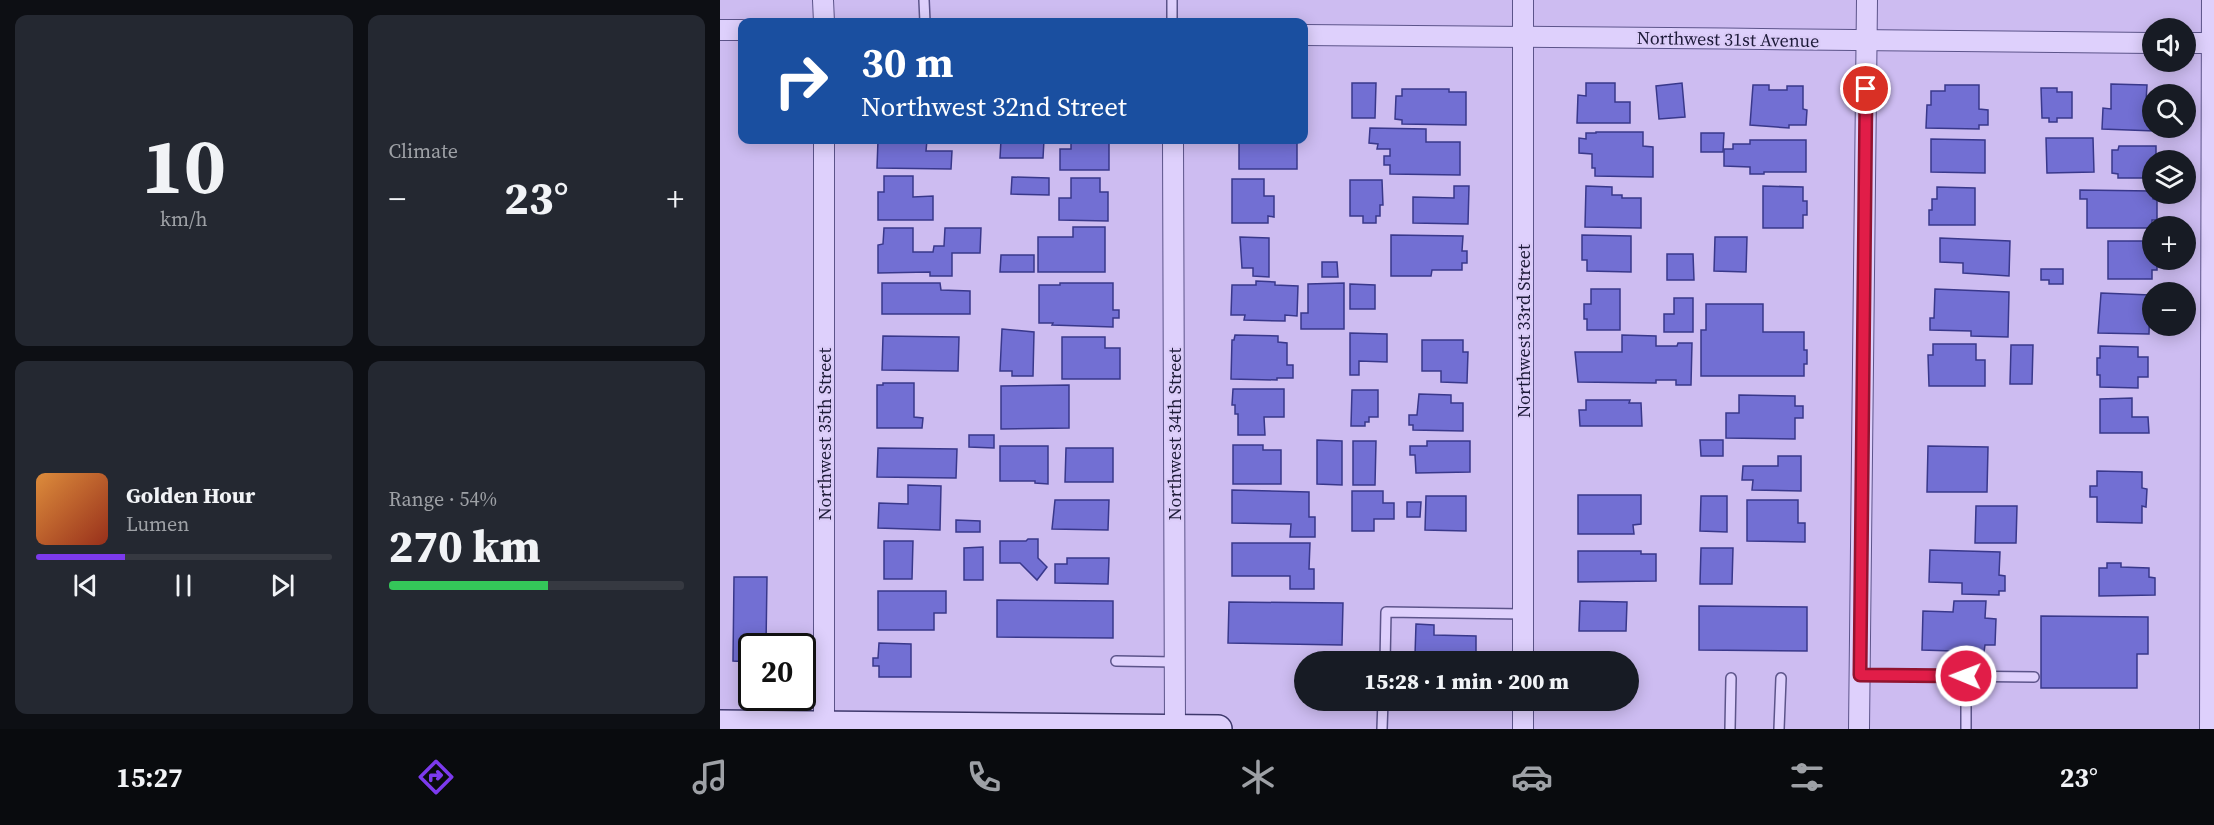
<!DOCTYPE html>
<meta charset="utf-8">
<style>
body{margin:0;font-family:"Source Serif 4",serif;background:#242831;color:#f1f3f6;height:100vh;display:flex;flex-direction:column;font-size:22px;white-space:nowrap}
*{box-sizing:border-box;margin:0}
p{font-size:20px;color:#9ea1a6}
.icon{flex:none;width:33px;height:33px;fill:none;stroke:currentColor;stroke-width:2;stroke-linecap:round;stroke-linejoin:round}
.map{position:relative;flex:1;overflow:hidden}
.side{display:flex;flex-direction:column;gap:15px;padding:15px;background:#0d0f14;width:720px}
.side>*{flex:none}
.hud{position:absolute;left:18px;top:18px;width:570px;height:126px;border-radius:12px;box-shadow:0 3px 15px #0003;background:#1a4fa0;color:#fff;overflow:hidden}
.tools{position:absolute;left:1422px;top:18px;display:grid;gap:12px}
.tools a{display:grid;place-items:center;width:54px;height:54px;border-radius:50%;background:#171b24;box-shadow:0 3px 15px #0003;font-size:30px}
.speed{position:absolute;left:18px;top:633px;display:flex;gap:12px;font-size:30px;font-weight:700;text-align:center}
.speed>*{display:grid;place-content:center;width:78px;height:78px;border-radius:50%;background:#171b24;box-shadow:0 3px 15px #0003;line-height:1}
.speed .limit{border:3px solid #111;border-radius:9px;background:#fff;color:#111}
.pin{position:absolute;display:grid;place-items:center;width:51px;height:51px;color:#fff;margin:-26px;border:3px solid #fff;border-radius:50%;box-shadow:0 2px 6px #0007}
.me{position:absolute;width:66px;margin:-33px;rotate:271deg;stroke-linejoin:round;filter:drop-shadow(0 0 4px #0008)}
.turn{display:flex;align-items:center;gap:21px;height:126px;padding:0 24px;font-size:27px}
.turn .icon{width:78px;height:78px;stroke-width:2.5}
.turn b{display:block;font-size:42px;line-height:51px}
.big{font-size:45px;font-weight:800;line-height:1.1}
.side .widget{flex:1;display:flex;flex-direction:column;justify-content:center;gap:9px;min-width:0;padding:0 21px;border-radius:12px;background:#242831}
.side .dial{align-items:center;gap:0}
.dial b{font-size:78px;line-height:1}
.song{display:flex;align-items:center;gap:18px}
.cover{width:72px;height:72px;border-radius:9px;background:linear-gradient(135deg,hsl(30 70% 55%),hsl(10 70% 35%))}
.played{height:6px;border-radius:3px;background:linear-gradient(90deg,#7c3aed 30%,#363941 30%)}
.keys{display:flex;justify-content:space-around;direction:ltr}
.heat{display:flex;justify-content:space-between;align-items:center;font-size:33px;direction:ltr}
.charge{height:9px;border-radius:4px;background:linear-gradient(90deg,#34c759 54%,#363941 0)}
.side .tiles{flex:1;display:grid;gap:15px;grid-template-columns:repeat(2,1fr)}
.trip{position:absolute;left:574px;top:651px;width:345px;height:60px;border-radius:30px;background:#171b24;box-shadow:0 3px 15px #0003;font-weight:800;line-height:60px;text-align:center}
.tab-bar{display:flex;height:96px;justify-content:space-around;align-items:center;background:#090b0e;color:#9ea1a6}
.tab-bar .icon{width:42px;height:42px}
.tab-bar .active{color:#7c3aed}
.tab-bar b{font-size:27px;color:#f1f3f6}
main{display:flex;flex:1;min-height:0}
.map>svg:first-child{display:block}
.building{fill:#726fd3;stroke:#39388b;stroke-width:1.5}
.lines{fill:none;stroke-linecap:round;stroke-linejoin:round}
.service-casing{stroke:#5c548a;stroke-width:12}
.minor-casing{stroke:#5c548a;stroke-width:22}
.secondary-casing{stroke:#3e386c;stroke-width:30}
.service{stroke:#ded0fc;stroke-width:9}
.minor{stroke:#ded0fc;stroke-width:20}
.secondary{stroke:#ded0fc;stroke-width:27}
.route-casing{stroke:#92132f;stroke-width:15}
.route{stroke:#e11d48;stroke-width:10}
.labels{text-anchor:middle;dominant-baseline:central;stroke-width:4.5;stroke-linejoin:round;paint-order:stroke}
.street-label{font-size:18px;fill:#1d1a38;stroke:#dbccf8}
</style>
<main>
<section class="side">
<div class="tiles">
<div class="widget dial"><b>10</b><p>km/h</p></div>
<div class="widget"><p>Climate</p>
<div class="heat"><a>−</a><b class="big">23°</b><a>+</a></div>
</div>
<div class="widget">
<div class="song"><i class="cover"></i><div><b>Golden Hour</b><p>Lumen</p></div></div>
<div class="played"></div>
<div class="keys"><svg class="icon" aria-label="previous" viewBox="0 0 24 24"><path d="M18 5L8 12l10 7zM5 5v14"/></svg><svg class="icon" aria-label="pause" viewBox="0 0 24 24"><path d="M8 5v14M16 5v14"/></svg><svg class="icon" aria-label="next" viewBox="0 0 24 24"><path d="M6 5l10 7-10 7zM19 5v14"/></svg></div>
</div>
<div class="widget"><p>Range · 54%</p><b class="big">270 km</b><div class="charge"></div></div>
</div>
</section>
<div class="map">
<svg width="1494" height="729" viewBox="0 0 1494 729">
<rect width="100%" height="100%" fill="#cdbcf1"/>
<g class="building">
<polygon points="632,83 656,83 655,118 632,118"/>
<polygon points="866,83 895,83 895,102 910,102 910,123 857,123 858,95 866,96"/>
<polygon points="962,83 965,117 939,119 936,86"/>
<polygon points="1391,84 1427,85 1426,102 1432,102 1432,128 1435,128 1435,131 1382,129 1383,108 1391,109"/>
<polygon points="1033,85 1049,85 1049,90 1067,90 1067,86 1083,86 1083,109 1087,110 1086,125 1069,125 1069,128 1030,125"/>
<polygon points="1225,85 1259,85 1259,109 1268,110 1268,125 1259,125 1259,129 1206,128 1207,105 1211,105 1211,91 1225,91"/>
<polygon points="1321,88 1337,88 1337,92 1352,92 1352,118 1337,118 1337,122 1329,122 1329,118 1322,118"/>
<polygon points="682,89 729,89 729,92 746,92 746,125 682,124 682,120 675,119 676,96 682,96"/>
<polygon points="650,128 706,129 706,142 740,142 740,175 670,174 670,165 664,165 664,156 670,156 670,149 657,149 658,144 649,143"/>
<polygon points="876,132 923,132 923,146 933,147 933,177 875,176 875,168 872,168 872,154 859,153 859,138 866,139 866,133 876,133"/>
<polygon points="981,133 1004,133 1003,152 981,152"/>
<polygon points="1326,138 1373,138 1374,172 1327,173"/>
<polygon points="1211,139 1265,140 1265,173 1211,172"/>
<polygon points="158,140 207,140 206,151 232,151 231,169 157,168"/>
<polygon points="281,140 324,140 323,158 280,158"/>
<polygon points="351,140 381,140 381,143 389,143 389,170 340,170 340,149 351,149"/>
<rect x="519" y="140" width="58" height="29"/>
<polygon points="1030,140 1086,140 1086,172 1044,172 1044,174 1030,174 1030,167 1004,166 1004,149 1013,149 1013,144 1030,144"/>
<polygon points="1399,146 1436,146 1436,160 1432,160 1432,178 1398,178 1398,174 1392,173 1392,150 1398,150"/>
<polygon points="164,176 193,176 193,197 213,196 213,220 158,220 158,192 164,192"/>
<polygon points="292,177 329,178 329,195 291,194"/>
<polygon points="351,178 380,178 380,192 388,192 388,221 339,220 339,198 351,198"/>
<polygon points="512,179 544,179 544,196 554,196 554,217 548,216 548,223 512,223"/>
<polygon points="630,180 662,180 663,205 660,205 660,216 656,216 656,223 643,223 643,216 630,216"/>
<polygon points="734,186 749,186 748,224 693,223 693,197 734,198"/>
<polygon points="866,186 892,187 892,195 902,195 902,198 921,198 921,228 865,227"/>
<polygon points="1043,186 1083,187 1083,201 1087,201 1087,215 1083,215 1083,228 1043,228"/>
<polygon points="1217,187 1255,188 1255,225 1209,225 1209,210 1212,210 1212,199 1217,199"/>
<polygon points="1360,190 1432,191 1433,199 1437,200 1437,220 1432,220 1432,228 1367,228 1367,199 1360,199"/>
<polygon points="353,227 385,227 385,272 318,272 318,237 353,237"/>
<polygon points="164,228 193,228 193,252 213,252 214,246 224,246 225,228 261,228 260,253 232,253 232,276 210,276 210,272 158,273 158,245 163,244"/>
<polygon points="671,235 743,236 742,251 747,251 747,263 742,263 742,270 712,270 711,276 671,276"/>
<polygon points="862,235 911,236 911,272 867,271 867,260 862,260"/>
<polygon points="520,237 549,238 549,277 533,276 533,268 522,268"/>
<polygon points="995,237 1027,237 1026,272 994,271"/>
<polygon points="1220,238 1290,241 1289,276 1243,273 1243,263 1220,262"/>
<polygon points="1388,241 1432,241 1432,260 1437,260 1437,270 1432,270 1432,279 1388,279"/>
<polygon points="947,254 973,254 974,280 947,280"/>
<polygon points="281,255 314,255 314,272 280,272"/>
<polygon points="602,262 617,262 618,277 602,277"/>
<polygon points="1321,269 1343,269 1343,284 1329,284 1329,280 1321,280"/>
<polygon points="536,281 555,282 555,285 578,286 577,316 565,315 565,321 524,320 525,315 511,315 512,285 536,285"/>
<polygon points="162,283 220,283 221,290 250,291 250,314 162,314"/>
<polygon points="340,283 393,283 393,310 399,310 399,318 393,318 393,327 332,325 333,323 319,323 319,285 340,285"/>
<polygon points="624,283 624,329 581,329 581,313 588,313 588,284"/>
<polygon points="630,284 655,285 655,309 630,309"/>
<polygon points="871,289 900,289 900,330 867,330 867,319 864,319 864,304 871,304"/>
<polygon points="1215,289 1289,292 1288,337 1251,336 1251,331 1210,330 1210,318 1214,318"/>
<polygon points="1381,293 1430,295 1429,334 1378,333"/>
<polygon points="954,298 973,298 973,332 944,332 944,314 954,314"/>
<polygon points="986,304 1043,304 1043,332 1084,332 1084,350 1087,350 1087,364 1084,364 1084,376 981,376 981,330 986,330"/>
<polygon points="282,329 314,332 313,376 292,376 292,371 280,371"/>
<polygon points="630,333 667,334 667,362 639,361 639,375 630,375"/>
<polygon points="515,335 558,336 558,342 567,343 567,365 573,365 573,378 557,378 557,380 511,379 512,340 514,340"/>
<polygon points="902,335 936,336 936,346 957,346 958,343 972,343 971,385 956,385 956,380 936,380 936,383 858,382 855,352 902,352"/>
<polygon points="163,336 239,337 238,371 162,370"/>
<polygon points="342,337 385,337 385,348 400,348 400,379 342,379"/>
<polygon points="702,340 743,340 743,352 748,352 747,383 721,382 721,371 702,371"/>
<polygon points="1213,344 1256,344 1256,360 1265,360 1265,386 1209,386 1208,355 1213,355"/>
<polygon points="1291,345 1313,345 1312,384 1290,384"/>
<polygon points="1380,346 1418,347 1418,357 1428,357 1428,377 1418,377 1418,388 1380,387 1380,375 1377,375 1377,358 1380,358"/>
<polygon points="163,383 194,383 194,417 203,418 202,428 157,428 157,385 163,385"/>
<polygon points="349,385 349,428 281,429 281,386"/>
<polygon points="513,389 564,389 564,417 544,417 545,435 518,435 518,414 515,414 515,405 512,405"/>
<polygon points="632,390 658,390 658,417 649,417 649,422 645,422 645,426 631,426"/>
<polygon points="699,394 731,395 731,403 743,403 743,431 693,430 693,425 689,425 689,415 697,415"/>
<polygon points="1019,395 1075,396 1075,406 1083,406 1083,418 1075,418 1075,439 1006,438 1006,413 1019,413"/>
<polygon points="1412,398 1412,417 1428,417 1429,433 1380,433 1380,399"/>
<polygon points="866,400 910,400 909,403 921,403 922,426 860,426 859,410 866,410"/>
<polygon points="249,435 274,435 274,448 249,447"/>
<polygon points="597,440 622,441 622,485 597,484"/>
<polygon points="980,440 1003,440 1003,456 981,456"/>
<polygon points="633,441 656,441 655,485 633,485"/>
<polygon points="707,441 750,441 750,472 696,473 695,455 690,455 690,446 707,446"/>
<polygon points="513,445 543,445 543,450 561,450 561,484 513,484"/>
<polygon points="280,446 328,446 328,484 315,483 315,481 280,481"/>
<polygon points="1208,446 1268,447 1267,492 1207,492"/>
<polygon points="158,448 237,449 236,478 157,477"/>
<polygon points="346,448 393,448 393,482 345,482"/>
<polygon points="1058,456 1081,456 1081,491 1032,490 1033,480 1022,480 1023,466 1058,466"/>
<polygon points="1377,471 1422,472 1422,488 1427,489 1426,507 1422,506 1422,523 1377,522 1377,497 1370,497 1370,486 1377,486"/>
<polygon points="188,485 221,486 220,530 158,528 159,503 188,504"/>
<polygon points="512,490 589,492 589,517 595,517 595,537 570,537 571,524 512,523"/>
<polygon points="632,491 663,491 663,503 674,503 674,519 654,519 654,531 632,531"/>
<polygon points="858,495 921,495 921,524 913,525 914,534 858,534"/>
<polygon points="706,496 746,496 746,531 705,530"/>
<polygon points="981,496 1007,496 1007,532 980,531"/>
<polygon points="335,500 389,500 388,530 332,529"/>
<polygon points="1027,500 1078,500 1078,523 1085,523 1085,542 1027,541"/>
<polygon points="687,502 701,502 700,517 687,517"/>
<polygon points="1256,506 1297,506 1296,543 1255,543"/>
<polygon points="236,520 260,521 260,532 236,532"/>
<polygon points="308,539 318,539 318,558 327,567 317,580 300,563 280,563 280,541 306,541"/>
<polygon points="164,541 193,541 192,579 164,579"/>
<polygon points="512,543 590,543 589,569 594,569 594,589 570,589 570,576 512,576"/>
<polygon points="263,547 263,580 244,580 244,548"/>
<polygon points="981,548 1013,548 1012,584 980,584"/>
<polygon points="1210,550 1280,552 1279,575 1285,576 1285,591 1279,591 1279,595 1242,594 1242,583 1209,582"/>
<polygon points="858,551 921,551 921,554 936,554 936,581 858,582"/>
<polygon points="347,558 389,558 388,584 335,583 335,564 347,564"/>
<polygon points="1387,563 1401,563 1401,567 1429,568 1429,577 1435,578 1435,595 1379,596 1379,568 1387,568"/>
<polygon points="14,577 47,577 46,646 32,646 32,662 13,661"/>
<polygon points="158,591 226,591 226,613 214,613 214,630 158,630"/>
<polygon points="277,600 393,601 393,638 277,637"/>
<polygon points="860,601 907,602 906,631 859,631"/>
<polygon points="1234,601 1266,601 1265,618 1276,619 1275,645 1265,645 1264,652 1202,650 1203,611 1233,612"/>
<polygon points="509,602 623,603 622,645 508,643"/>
<polygon points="979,606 1087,607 1087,651 979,650"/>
<polygon points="1321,616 1428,617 1428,654 1417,654 1417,688 1321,688"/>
<polygon points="696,624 714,625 714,635 756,636 756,662 684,662 685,654 695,655"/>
<polygon points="159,643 191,644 191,677 159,677 159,666 153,666 153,658 158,658"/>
</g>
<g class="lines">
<defs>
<g id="service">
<polyline points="204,0 205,22"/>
<polyline points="452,0 452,22"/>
<polyline points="396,661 454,662"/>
<polyline points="665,662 666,612 803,614"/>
<polyline points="1140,675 1314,677"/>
<polyline points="662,729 663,700"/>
<polyline points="1010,729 1011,678"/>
<polyline points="1059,729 1061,678"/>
<polyline points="1246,729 1246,676"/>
</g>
<g id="minor">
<polyline points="103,0 104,22"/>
<polyline points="0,30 22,30"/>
<path d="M584 35C867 35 1149 42 1432 43"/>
<polyline points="1466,43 1494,43"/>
<polyline points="104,140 104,729"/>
<polyline points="453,140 455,729"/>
<polyline points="803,662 803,0"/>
<polyline points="803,729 803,700"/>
<polyline points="1139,729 1147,0"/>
<polyline points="1490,729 1492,0"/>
</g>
<polyline id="secondary" points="0,724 498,729"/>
</defs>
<use href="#service" class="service-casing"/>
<use href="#minor" class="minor-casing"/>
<use href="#secondary" class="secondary-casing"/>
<use href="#service" class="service"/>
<use href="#minor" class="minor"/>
<use href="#secondary" class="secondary"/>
</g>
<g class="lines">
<defs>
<polyline id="route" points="1146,89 1140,675 1246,676"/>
</defs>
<use href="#route" class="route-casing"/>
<use href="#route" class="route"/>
</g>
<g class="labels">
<g class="street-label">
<text transform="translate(1008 39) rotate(1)">Northwest 31st Avenue</text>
<text transform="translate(803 331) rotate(-90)">Northwest 33rd Street</text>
<text transform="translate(104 434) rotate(-90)">Northwest 35th Street</text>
<text transform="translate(454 434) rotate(-90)">Northwest 34th Street</text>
</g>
</g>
</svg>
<div class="tools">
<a><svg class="icon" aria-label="sound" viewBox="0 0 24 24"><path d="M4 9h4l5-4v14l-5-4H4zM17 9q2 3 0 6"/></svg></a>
<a><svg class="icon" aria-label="search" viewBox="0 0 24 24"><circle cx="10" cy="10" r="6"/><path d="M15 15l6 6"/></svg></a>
<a><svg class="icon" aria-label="layers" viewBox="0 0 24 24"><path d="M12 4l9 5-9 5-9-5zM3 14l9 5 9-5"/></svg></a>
<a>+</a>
<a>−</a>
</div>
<div class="speed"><div class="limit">20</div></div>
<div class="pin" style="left:1146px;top:89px;background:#d93025"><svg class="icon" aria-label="arrive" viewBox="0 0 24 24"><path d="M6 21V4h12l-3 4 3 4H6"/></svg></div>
<svg class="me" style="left:1246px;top:676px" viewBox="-20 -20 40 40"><circle r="17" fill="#e11d48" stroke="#fff" stroke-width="3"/><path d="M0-11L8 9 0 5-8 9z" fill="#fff"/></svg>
<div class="trip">15:28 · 1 min · 200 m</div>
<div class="hud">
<div class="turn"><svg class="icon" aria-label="right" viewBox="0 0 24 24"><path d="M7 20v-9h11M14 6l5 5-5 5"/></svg><div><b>30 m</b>Northwest 32nd Street</div></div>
</div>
</div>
</main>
<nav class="tab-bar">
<b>15:27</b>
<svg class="icon active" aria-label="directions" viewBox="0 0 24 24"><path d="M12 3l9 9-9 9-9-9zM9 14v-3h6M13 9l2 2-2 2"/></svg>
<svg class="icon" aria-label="music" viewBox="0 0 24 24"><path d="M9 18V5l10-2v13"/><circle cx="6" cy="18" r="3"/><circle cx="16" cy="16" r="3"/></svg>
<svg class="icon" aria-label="phone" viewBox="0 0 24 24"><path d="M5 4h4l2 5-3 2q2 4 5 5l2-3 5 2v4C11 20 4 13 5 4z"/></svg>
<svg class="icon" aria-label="climate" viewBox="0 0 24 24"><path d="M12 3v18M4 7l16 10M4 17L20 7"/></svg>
<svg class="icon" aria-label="car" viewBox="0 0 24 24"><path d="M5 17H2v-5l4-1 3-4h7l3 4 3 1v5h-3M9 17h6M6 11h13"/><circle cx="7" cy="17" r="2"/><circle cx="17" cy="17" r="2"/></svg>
<svg class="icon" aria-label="filters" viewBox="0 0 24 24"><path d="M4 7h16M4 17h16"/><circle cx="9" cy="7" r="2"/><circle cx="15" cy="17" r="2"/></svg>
<b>23°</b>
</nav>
